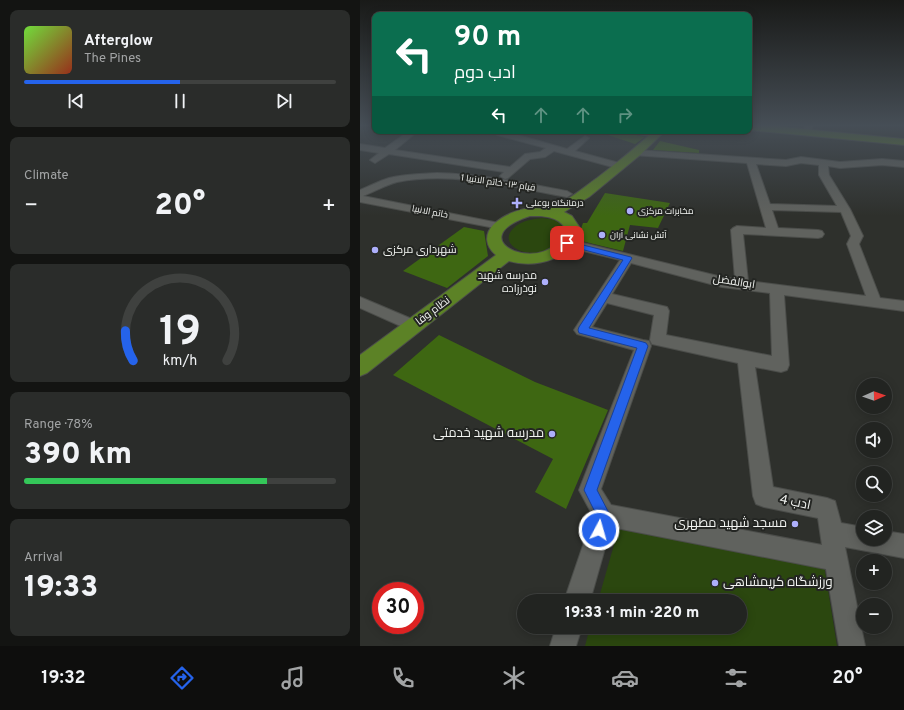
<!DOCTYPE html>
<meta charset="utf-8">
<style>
body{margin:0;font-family:Overpass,Cairo,sans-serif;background:#2a2c2a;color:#f1f3f6;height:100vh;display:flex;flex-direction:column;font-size:15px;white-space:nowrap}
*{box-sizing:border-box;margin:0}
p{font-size:13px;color:#a2a4a5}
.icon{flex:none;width:22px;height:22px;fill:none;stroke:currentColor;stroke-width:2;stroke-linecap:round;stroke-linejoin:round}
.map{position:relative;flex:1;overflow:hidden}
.drawer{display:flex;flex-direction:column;gap:10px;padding:10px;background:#131412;width:360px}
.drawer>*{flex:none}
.top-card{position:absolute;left:12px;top:12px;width:380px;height:122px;border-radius:8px;box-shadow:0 2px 10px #0003,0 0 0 1px #3f413f;background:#0b6e4f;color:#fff;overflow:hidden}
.needle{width:26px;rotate:88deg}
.controls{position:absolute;left:496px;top:378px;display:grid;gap:8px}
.controls a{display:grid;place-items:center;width:36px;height:36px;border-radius:50%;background:#222421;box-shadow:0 2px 10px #0003,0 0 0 1px #3f413f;font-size:20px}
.speed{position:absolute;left:12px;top:582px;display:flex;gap:8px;font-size:20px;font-weight:700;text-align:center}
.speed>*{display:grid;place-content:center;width:52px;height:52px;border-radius:50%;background:#222421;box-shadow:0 2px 10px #0003,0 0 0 1px #3f413f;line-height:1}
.speed .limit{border:6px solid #d22;background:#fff;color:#111}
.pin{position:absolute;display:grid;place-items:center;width:34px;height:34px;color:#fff;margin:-17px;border-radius:8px;box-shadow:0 2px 6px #0006}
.me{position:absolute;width:44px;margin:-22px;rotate:6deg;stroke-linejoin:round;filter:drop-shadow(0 0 3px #0008)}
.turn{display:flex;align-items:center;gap:14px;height:84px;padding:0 16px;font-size:18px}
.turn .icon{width:52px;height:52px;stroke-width:2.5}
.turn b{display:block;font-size:28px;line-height:34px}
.lanes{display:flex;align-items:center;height:38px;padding:0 16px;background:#0003;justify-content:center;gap:20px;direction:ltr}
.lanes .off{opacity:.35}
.big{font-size:30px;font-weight:800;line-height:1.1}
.drawer .tile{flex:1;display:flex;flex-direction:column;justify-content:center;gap:6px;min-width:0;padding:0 14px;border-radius:8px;background:#2a2c2a}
.drawer .dial{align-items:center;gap:0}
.dial svg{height:104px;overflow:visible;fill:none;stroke:#3f413f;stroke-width:7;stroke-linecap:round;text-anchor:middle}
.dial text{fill:#f1f3f6;stroke:none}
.song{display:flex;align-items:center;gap:12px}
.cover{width:48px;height:48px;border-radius:6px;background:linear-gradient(135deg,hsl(100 70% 55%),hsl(10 70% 35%))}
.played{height:4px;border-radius:2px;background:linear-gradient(90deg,#2563eb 50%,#3f413f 50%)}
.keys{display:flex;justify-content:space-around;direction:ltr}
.heat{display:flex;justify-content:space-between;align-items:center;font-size:22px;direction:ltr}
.charge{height:6px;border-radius:3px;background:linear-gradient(90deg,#34c759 78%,#3f413f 0)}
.trip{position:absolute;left:157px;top:594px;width:230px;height:40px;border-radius:20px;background:#222421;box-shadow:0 2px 10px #0003,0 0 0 1px #3f413f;font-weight:800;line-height:40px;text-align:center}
.menu{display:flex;height:64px;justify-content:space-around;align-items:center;background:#0e0e0d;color:#a2a4a5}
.menu .icon{width:28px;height:28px}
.menu .on{color:#2563eb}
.menu b{font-size:18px;color:#f1f3f6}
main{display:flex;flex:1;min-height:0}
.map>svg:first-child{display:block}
.green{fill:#2b470f}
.building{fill:#3e6712}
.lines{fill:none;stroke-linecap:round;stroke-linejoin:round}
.minor-casing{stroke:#4b4d4a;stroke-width:2}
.major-casing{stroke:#4b4d4a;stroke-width:2}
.minor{fill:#60625e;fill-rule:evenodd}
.major{fill:#5c8226;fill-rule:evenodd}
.route{fill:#2563eb;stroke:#184099}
.poi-dot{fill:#adaffb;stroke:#242623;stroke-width:1.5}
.labels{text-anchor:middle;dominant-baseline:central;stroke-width:4;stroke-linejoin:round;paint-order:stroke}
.far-street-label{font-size:9px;fill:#f2f4f1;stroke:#242623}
.far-poi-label{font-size:9px;fill:#f2f4f1;stroke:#242623;text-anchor:start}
.poi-label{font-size:11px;fill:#f2f4f1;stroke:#242623;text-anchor:start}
.street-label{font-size:11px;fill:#f2f4f1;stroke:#242623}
.near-poi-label{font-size:13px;fill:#f2f4f1;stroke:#242623;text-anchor:end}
.near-street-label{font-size:13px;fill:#f2f4f1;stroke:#242623}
</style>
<main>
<section class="drawer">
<div class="tile">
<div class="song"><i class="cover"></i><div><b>Afterglow</b><p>The Pines</p></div></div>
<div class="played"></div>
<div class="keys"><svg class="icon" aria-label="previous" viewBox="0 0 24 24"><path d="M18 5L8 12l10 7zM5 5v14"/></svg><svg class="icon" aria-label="pause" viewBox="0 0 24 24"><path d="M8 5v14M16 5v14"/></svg><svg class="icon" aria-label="next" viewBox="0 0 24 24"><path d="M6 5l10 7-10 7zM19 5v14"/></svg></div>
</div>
<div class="tile"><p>Climate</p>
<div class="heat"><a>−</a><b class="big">20°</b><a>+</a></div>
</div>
<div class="tile dial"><svg viewBox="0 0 100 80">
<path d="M14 69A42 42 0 1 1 86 69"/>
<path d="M14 69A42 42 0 0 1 8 46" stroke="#2563eb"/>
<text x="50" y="56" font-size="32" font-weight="700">19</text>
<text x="50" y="72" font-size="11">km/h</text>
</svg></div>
<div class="tile"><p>Range · 78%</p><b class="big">390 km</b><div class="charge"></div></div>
<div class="tile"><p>Arrival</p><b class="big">19:33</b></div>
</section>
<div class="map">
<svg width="544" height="646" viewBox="0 0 544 646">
<rect width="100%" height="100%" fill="#2e302c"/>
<g class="green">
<path d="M182 218C194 219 207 221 207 235 201 240 195 248 188 251 184 253 177 253 173 253 154 253 137 238 159 224 166 220 174 219 182 218Z"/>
<polygon points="259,527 464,565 477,646 225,646 230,627 380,627 380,601 238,601"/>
</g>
<g class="building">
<polygon points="243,131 265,131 269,132 271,134 285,137 275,144 242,133"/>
<polygon points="300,141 339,150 339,153 293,150"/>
<polygon points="245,193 310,203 298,228 270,225 263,251 217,240 223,223 227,223"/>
<polygon points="104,227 124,231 128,256 87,288 43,271"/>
<polygon points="79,335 175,382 248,410 206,509 175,492 193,459 33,375"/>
</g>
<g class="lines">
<defs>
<g id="minor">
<polygon points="445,125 453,125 450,135 444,135 443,133"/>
<polygon points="49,131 58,131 35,150 150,167 165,154 180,152 186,148 137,135 136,131 144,131 207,149 225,136 229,138 215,151 263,164 265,166 260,169 194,151 185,157 170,159 148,178 145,179 140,176 144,172 29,154 15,163 10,160 19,153 0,150 0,144 25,148"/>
<polygon points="270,131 287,131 298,133 299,135 295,137 271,133"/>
<path d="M276 150 426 160 441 157 480 162 522 159 544 161V167L522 165 480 168 468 166 469 175 490 209 503 236 499 244 520 298 544 301V311L424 295 429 365 427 370 421 372 395 367 413 487 467 498 475 501 481 523 503 527V539H525V531L544 534V558L485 547 505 646H479L466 569 251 527 230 601H204L233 516 219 490 274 350 217 334 214 330 260 260 203 246 201 243 203 240 207 239 362 277 375 279 371 230 373 228 377 226 406 228 387 163 273 155 272 153 273 151ZM441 163 459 165V175L477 206 410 204 396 164 426 166ZM412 210 481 212 491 236 487 244 506 296 388 281 383 234 458 238 462 237 464 234 462 231 458 230 418 228ZM271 263 362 287 410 293 412 356 306 335 309 311 307 307 252 294ZM247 303 294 315 290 340 292 344 378 363 393 496 396 504 404 507 458 518 462 545 251 505 241 489 291 346 289 341 283 340 232 327Z"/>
<path d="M77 173C121 174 164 183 207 191L212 194 207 197C152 187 93 171 37 182 25 185 14 192 3 196L144 224 146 226 144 228 140 229 0 202V190C10 186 19 181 29 178 45 174 61 174 77 173Z"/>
<polygon points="0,297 59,322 62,326 59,330 54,332 0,308"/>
<polygon points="196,627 222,627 216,646 190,646"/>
</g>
<g id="major">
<polygon points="389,125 403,125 544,139 544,145 389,130"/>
<path d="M294 131H305L280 155 229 197 204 212 212 216 220 228C213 259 177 269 149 261L7 373 0 376V355L136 255C125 246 124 234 134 224 143 215 161 208 173 208 179 208 186 210 191 208 208 201 223 188 237 178 257 163 276 147 294 131ZM170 216C183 216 198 216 205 228 192 280 94 241 170 216Z"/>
</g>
</defs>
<use href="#minor" class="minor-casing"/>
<use href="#major" class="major-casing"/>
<use href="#minor" class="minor"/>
<use href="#major" class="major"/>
</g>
<linearGradient id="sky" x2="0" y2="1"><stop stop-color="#191a18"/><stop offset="0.58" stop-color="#464e56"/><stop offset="1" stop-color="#464e56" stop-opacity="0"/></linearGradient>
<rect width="544" height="216" fill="url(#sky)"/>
<polygon class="route" points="207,241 271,257 272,258 229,328 283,342 286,343 288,346 237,490 250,515 244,534 239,536 234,534 232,530 237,516 224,490 277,348 219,333 218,330 219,327 263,260 205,245 204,243"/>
<g class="poi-dot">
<path d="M155 197h4v4h4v4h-4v4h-4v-4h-4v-4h4z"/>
<circle cx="270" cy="211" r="4"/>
<circle cx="242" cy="235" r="4"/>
<circle cx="15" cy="250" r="4"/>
<circle cx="185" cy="282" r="4"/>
<circle cx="192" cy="434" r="4"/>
<circle cx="435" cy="524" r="4"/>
<circle cx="355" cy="583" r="4"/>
</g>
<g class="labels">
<g class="far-street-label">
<text transform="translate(138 183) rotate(8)">قیام ۱۳- خاتم الانبیا 1</text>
<text transform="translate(70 212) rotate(11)">خاتم الانبیا</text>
</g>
<g class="far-poi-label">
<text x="166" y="203">درمانگاه بوعلی</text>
<text x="278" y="211">مخابرات مرکزی</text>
<text x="250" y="235">آتش نشانی آران</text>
</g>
<g class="poi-label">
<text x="23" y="250">شهرداری مرکزی</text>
<text x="177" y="276" text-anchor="end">مدرسه شهید<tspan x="177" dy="13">نوذرزاده</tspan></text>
</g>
<g class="street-label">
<text transform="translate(374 282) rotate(9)">ابوالفضل</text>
<text transform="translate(73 311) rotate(-37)">نظام وفا</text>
</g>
<g class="near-poi-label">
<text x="184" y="434">مدرسه شهید خدمتی</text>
<text x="427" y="524">مسجد شهید مطهری</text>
<text x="363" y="583" text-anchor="start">ورزشگاه کریمشاهی</text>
</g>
<g class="near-street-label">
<text transform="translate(435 503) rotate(12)">ادب 4</text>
</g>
</g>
</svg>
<div class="controls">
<a><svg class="needle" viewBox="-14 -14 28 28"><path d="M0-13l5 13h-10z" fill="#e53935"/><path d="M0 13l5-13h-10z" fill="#a2a4a5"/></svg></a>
<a><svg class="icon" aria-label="sound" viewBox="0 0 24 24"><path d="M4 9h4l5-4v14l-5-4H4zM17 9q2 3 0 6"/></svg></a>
<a><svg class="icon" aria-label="search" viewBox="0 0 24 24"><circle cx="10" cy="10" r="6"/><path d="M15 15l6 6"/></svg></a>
<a><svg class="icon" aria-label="layers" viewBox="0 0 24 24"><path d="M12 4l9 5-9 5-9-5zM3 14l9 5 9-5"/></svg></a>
<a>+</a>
<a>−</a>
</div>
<div class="speed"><div class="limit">30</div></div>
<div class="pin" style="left:207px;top:243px;background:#d93025"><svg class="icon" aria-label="arrive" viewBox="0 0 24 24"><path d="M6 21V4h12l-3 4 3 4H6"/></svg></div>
<svg class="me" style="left:239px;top:530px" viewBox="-20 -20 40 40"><circle r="17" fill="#2563eb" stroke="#fff" stroke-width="3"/><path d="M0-11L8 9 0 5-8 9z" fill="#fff"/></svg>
<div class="trip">19:33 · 1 min · 220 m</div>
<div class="top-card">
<div class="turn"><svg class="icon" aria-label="left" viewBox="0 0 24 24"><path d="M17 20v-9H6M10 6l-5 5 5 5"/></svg><div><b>90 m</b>ادب دوم</div></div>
<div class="lanes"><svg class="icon" aria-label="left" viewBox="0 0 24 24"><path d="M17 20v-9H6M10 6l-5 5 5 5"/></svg><svg class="icon off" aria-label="ahead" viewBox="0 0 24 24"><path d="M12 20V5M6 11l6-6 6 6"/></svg><svg class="icon off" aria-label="ahead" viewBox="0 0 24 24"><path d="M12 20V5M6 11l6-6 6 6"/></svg><svg class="icon off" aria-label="right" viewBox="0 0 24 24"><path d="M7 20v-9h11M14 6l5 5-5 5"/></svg></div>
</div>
</div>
</main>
<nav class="menu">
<b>19:32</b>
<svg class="icon on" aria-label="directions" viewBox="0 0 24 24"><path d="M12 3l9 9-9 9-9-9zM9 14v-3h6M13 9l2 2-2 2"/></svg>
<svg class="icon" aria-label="music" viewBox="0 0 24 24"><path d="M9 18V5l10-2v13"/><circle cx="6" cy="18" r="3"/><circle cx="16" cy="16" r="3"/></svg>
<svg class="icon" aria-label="phone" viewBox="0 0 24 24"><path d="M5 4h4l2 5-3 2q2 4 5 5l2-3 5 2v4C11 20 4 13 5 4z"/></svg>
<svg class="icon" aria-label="climate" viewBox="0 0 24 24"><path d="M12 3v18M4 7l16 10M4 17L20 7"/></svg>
<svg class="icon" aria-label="car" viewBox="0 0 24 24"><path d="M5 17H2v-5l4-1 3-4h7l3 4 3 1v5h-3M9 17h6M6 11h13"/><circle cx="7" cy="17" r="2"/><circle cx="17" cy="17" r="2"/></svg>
<svg class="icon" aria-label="filters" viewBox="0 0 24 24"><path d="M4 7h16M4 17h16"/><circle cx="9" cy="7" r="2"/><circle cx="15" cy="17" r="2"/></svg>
<b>20°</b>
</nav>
